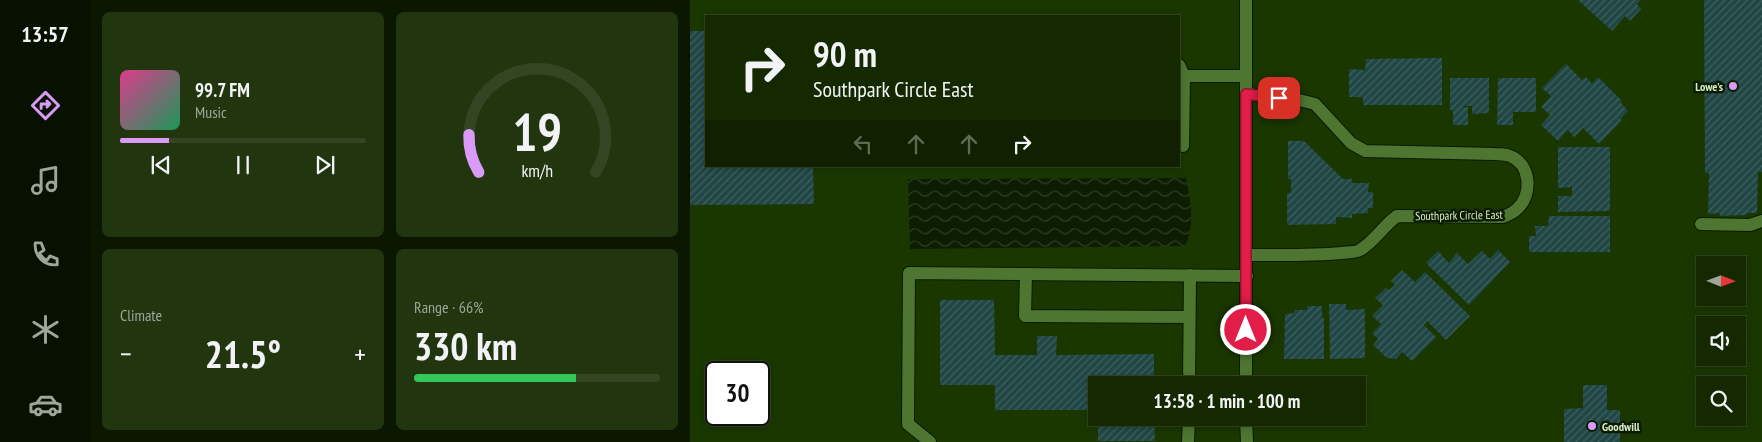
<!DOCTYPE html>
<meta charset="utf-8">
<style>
body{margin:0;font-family:"PT Sans Narrow",sans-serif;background:#21350f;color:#f1f3f6;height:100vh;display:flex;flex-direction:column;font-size:19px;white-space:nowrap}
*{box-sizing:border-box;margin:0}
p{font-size:16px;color:#9da699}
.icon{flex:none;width:28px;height:28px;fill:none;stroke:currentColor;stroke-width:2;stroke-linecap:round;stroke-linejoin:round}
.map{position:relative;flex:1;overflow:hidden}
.panel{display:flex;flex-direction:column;gap:12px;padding:12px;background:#0b1700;width:600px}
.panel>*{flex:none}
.guide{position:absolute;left:15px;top:15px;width:475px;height:152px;border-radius:0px;box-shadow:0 2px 8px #0003,0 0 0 1px #334522;background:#142900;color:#f1f3f6;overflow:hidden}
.needle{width:32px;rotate:91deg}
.controls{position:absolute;left:1006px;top:256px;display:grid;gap:10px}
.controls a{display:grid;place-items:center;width:50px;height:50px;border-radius:0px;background:#142900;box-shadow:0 2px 8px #0003,0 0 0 1px #334522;font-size:25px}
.speed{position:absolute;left:15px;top:361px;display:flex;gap:10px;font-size:25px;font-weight:700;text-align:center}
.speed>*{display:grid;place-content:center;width:65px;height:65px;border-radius:50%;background:#142900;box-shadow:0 2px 8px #0003,0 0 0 1px #334522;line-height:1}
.speed .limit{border:2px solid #111;border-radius:8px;background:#fff;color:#111}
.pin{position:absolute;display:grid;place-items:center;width:42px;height:42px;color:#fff;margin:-21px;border-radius:10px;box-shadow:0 2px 8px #0006}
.me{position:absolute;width:55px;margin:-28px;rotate:0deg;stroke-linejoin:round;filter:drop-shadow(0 0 4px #0008)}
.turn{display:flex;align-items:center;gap:18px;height:105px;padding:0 25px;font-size:22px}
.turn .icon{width:65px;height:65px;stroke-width:2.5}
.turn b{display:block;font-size:35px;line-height:42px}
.lanes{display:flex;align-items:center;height:48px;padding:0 25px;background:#0003;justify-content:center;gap:25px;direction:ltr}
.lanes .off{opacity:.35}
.big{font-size:38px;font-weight:600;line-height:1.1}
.panel .card{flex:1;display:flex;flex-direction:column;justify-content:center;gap:8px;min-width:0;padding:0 18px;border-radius:8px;background:#21350f}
.panel .dial{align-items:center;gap:0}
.dial svg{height:130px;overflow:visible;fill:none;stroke:#334522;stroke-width:7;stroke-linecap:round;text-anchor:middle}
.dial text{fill:#f1f3f6;stroke:none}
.song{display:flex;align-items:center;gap:15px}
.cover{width:60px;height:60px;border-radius:8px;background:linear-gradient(135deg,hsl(330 70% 55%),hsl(150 70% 35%))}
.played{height:5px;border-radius:2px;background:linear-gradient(90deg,#d99af8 20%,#334522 20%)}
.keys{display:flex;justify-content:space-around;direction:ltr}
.heat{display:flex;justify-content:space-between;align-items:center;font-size:28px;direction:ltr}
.charge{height:8px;border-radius:4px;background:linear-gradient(90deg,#34c759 66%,#334522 0)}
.panel .tiles{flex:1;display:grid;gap:12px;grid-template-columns:repeat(2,1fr)}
.trip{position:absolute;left:398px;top:376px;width:278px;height:50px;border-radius:0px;background:#142900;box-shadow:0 2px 8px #0003,0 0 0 1px #334522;font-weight:600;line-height:50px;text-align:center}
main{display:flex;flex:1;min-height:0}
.tabs{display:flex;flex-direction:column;width:90px;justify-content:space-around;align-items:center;background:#081000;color:#9da699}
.tabs .icon{width:35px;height:35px}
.tabs .current{color:#d99af8}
.tabs b{font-size:22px;color:#f1f3f6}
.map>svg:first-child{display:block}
.water{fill:url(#water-waves)}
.building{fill:url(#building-hatch)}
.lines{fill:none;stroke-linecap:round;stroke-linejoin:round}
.minor-casing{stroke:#081c00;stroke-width:14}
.minor{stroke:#4e7631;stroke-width:12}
.route-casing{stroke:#92132f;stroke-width:12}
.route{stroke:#e11d48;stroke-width:9}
.poi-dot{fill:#d99af8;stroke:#0b1b01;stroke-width:2}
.labels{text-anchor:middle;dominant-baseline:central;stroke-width:5;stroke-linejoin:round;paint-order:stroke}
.poi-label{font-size:12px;font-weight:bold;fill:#d5ecc7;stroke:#0b1b01;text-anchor:end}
.street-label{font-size:12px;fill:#d5ecc7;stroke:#0b1b01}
</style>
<main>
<nav class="tabs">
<b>13:57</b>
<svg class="icon current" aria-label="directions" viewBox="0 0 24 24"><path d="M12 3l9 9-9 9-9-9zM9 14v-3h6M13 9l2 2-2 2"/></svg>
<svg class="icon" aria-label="music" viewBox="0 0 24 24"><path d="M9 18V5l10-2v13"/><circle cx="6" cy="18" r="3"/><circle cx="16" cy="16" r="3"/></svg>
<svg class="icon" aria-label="phone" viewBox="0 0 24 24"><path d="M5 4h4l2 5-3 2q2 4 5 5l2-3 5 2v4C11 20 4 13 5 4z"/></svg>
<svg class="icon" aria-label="climate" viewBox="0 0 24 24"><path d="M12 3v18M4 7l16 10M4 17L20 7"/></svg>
<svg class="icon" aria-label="car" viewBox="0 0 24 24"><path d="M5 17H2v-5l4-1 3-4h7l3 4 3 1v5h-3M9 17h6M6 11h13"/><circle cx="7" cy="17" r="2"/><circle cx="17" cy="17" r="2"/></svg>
</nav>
<section class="panel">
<div class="tiles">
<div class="card">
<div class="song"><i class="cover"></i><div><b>99.7 FM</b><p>Music</p></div></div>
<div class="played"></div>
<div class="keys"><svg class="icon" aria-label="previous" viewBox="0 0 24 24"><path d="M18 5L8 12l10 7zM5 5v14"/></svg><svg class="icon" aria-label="pause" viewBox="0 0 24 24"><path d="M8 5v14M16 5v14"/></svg><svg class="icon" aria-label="next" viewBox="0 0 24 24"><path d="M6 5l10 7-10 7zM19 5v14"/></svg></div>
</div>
<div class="card dial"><svg viewBox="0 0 100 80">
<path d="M14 69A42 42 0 1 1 86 69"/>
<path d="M14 69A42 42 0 0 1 8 46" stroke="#d99af8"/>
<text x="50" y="56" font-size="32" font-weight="700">19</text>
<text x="50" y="72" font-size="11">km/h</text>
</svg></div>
<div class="card"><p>Climate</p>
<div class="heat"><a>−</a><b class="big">21.5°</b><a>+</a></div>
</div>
<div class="card"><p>Range · 66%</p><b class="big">330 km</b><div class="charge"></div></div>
</div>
</section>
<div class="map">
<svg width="1072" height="442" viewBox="0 0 1072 442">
<defs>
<pattern id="water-waves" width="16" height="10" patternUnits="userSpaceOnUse" patternTransform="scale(1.25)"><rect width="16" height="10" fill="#0c1d01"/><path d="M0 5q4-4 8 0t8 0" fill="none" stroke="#2e3e25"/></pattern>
<pattern id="building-hatch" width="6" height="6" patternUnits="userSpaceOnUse" patternTransform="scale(1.25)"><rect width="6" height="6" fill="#204645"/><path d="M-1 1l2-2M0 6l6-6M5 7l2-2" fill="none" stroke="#40615e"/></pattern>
</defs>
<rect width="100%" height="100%" fill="#1a3700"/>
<path class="water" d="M496 178C500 200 506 224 495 246L220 249 218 179Z"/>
<g class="building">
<polygon points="888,0 951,0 947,4 951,9 940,21 935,16 922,31"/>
<polygon points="1014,0 1072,0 1072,172 1068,172 1067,213 1057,213 1057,215 1030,216 1029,213 1018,214 1019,173 1015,173"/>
<polygon points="0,31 16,31 16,166 123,166 124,204 0,205"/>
<polygon points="752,58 752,105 673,105 673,97 659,97 659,69 675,70 676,59"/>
<polygon points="876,64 892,80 896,77 902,84 908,77 932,101 930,102 938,111 930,119 932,120 909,144 893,128 884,137 878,130 868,141 851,125 860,115 851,107 861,96 852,88"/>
<polygon points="760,78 799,78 799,113 782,114 782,106 773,106 773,107 778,107 778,125 763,125 763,110 760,110"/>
<polygon points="808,78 846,78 846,112 823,112 823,125 807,125"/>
<polygon points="598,141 614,141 653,179 662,179 662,183 679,183 678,192 683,192 683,208 678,208 678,213 662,214 662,218 646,217 646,224 597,225 597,193 601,193 601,179 598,179"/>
<polygon points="868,147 920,147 920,211 868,212 868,196 882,196 882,187 868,188"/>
<polygon points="859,216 920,216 920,252 839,252 839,236 846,236 845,226 858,226"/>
<polygon points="808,250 820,262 779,305 736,263 748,251 759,263 767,253 778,264 792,251 800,259"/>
<polygon points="712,270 725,282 735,272 780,316 756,340 737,321 734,325 746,337 722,361 712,352 706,359 697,358 683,345 688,339 682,333 691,324 682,316 693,305 685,298 696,288 699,290 705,285 701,281"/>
<polygon points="250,300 304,300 305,355 347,355 347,336 367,336 366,355 464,354 464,385 406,385 406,410 305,410 305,385 250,385"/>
<polygon points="639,304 656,304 656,310 675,309 675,358 640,359"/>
<polygon points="617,306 632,306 632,318 634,318 634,359 594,359 595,314 604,313 605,310 617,310"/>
<polygon points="893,385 917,385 917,410 930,410 930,442 874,442 874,409 893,408"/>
<polygon points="408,418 464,418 465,441 408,441"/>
</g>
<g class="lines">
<defs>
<g id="minor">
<polyline points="556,0 556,385"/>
<polyline points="489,65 494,76 493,146"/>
<polyline points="494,76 556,76"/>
<path d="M556 94 605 99 625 104 661 143 675 151 804 154C809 154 815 154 820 156 841 164 843 195 827 209 823 213 818 215 813 217L707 216C693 226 685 241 670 250 664 253 657 252 651 253 620 256 588 255 557 255"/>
<polyline points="1011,224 1060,225 1072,221"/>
<polyline points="336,274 335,316 499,317"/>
<polyline points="499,385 500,275"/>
<polyline points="556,418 557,442"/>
<polyline points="240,442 218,424 219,273 557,276"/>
<polyline points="498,442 499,418"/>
</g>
</defs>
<use href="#minor" class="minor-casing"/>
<use href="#minor" class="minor"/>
</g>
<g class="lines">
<defs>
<polyline id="route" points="556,330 556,94 589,98"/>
</defs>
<use href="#route" class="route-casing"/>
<use href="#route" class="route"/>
</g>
<g class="poi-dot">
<circle cx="1043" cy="86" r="5"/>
<circle cx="902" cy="426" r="5"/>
</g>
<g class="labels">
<g class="poi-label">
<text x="1033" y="86">Lowe's</text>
<text x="912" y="426" text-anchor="start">Goodwill</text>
</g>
<g class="street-label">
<text transform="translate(769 215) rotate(-1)">Southpark Circle East</text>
</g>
</g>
</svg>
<div class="controls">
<a><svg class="needle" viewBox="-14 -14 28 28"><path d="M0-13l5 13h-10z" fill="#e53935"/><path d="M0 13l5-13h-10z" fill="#9da699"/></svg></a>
<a><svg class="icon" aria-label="sound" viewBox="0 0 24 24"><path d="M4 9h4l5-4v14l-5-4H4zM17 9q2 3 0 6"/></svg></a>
<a><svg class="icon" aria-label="search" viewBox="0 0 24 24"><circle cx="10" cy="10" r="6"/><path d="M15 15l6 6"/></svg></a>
</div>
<div class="speed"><div class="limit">30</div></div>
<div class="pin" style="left:589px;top:98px;background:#d93025"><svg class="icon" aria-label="arrive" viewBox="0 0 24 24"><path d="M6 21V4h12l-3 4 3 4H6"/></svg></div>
<svg class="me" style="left:556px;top:330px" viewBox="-20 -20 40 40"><circle r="17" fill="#e11d48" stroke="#fff" stroke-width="3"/><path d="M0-11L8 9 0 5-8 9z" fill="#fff"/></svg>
<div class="trip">13:58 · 1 min · 100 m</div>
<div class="guide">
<div class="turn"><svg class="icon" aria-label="right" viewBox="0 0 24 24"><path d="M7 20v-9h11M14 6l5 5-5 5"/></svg><div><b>90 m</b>Southpark Circle East</div></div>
<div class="lanes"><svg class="icon off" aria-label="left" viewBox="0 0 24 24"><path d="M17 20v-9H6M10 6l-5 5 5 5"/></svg><svg class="icon off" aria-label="ahead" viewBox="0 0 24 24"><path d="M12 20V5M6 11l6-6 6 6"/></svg><svg class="icon off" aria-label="ahead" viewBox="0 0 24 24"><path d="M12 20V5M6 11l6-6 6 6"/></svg><svg class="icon" aria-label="right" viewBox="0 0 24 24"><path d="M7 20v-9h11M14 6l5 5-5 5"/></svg></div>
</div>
</div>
</main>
